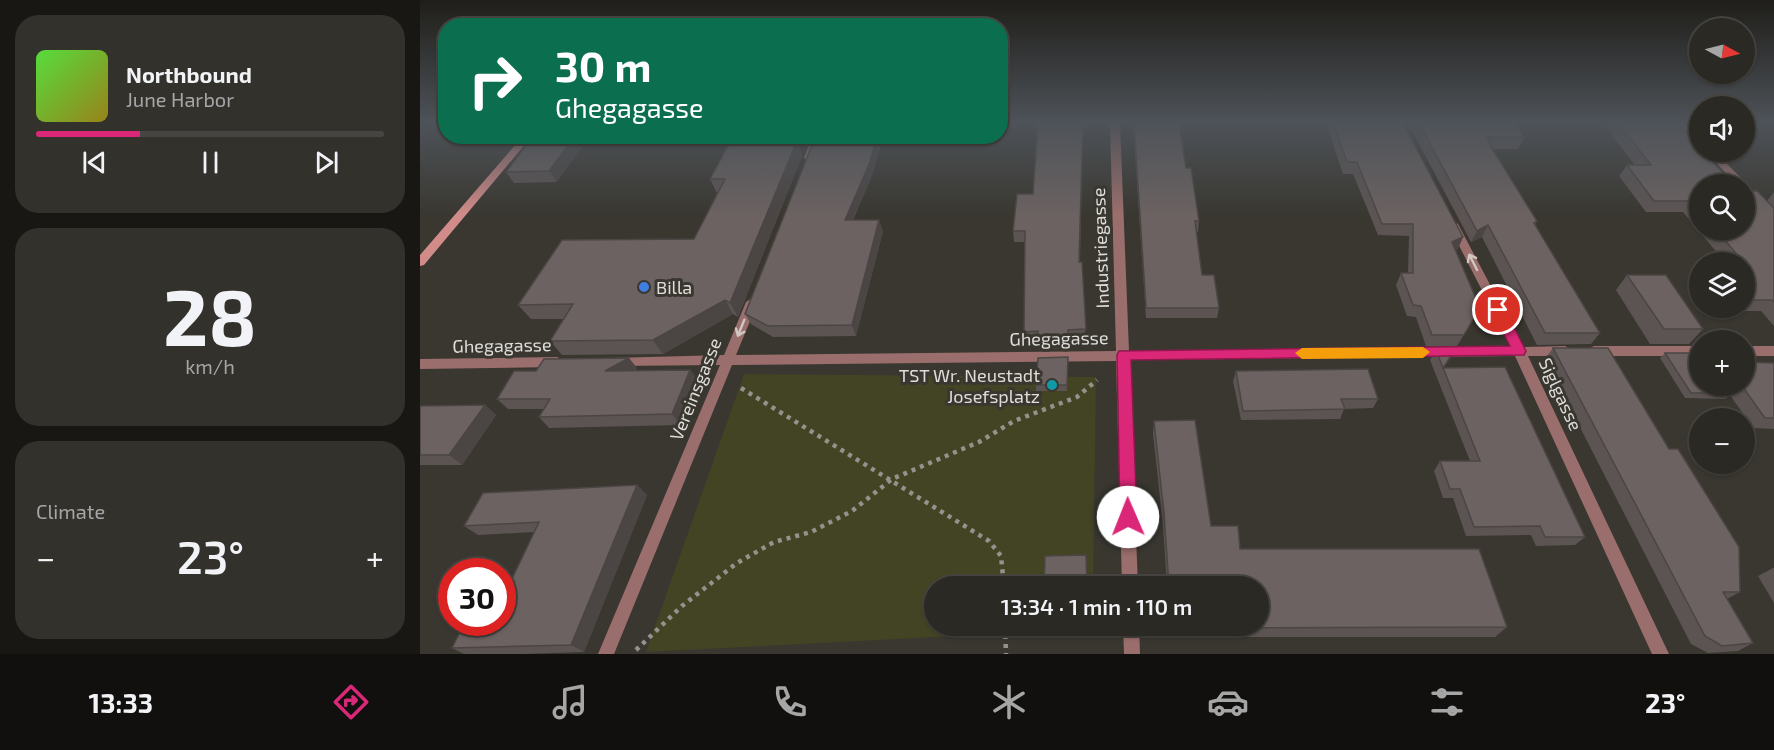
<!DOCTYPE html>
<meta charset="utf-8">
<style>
body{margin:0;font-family:"Exo 2",sans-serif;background:#33312c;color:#f1f3f6;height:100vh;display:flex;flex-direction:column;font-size:22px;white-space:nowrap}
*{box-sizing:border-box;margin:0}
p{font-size:20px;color:#a6a6a6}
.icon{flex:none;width:33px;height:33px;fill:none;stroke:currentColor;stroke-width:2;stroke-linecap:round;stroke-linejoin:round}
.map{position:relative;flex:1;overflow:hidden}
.side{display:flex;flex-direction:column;gap:15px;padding:15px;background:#181714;width:420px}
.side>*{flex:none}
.top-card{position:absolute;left:18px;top:18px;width:570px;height:126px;border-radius:24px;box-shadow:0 2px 4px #0004,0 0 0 2px #474541;background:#0b6e4f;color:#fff;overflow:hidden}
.needle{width:39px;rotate:97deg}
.buttons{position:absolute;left:1269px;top:18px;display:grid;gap:12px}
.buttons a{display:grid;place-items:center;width:66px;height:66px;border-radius:50%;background:#2b2924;box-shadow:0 2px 4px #0004,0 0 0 2px #474541;font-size:30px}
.speed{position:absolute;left:18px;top:558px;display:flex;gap:12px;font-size:30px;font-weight:700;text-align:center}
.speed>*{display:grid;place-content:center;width:78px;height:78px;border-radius:50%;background:#2b2924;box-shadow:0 2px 4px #0004,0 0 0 2px #474541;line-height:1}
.speed .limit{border:9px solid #d22;background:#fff;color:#111}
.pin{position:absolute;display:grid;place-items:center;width:51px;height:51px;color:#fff;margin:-26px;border:3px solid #fff;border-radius:50%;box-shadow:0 2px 6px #0007}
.me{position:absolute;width:66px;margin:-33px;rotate:359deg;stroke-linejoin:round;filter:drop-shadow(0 0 4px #0008)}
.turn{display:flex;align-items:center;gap:21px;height:126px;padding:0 18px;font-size:27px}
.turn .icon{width:78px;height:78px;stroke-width:2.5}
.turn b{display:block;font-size:42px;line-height:51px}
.big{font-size:45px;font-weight:600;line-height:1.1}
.side .card{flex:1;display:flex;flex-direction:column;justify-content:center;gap:9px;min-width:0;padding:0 21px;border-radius:24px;background:#33312c}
.side .dial{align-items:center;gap:0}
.dial b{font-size:78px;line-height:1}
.song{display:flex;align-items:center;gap:18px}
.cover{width:72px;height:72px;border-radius:9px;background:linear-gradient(135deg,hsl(110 70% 55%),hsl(50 70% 35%))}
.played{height:6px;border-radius:3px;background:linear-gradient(90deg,#db2777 30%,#474541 30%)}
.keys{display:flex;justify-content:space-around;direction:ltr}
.heat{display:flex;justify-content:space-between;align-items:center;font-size:33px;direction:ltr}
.trip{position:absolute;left:504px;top:576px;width:345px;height:60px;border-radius:30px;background:#2b2924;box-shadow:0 2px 4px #0004,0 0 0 2px #474541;font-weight:600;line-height:60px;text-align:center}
.dock{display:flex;height:96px;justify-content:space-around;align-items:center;background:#11100e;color:#a6a6a6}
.dock .icon{width:42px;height:42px}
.dock .active{color:#db2777}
.dock b{font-size:27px;color:#f1f3f6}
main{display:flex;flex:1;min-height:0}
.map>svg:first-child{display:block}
.green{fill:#434424}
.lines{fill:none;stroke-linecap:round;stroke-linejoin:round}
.path{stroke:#94928c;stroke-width:4.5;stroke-dasharray:4 5;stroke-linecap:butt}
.street{fill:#9a6e6c;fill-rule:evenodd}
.secondary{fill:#d18c89;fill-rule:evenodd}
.wall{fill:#5c5453}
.shaded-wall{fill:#4b4544}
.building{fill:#6b6261;stroke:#4b4544;stroke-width:1.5}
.oneway{stroke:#d1c7c3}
.route{fill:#db2777;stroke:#8e194d;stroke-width:1.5}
.slow{fill:#f59e0b}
.shop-dot{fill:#3f7fe0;stroke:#393730;stroke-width:2}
.culture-dot{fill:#0f9aa8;stroke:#393730;stroke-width:2}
.labels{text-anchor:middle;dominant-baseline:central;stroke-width:6;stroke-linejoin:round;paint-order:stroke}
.street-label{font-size:18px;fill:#dfddd9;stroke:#393730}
.poi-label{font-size:18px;fill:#dfddd9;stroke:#393730;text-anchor:start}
</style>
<main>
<section class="side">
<div class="card">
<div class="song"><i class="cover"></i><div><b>Northbound</b><p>June Harbor</p></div></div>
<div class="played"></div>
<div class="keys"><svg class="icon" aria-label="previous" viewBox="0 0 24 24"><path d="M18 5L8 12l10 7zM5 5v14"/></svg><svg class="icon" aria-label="pause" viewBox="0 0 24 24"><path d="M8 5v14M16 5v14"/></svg><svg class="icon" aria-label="next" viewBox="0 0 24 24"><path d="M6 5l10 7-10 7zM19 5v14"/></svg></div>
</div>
<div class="card dial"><b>28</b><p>km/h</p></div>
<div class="card"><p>Climate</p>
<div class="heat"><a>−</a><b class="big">23°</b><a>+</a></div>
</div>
</section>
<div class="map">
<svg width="1354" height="654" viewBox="0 0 1354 654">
<rect width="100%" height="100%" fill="#393730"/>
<polygon class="green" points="324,374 676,377 673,586 514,586 514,626 673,626 673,629 226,652"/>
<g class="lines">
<g class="path">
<polyline points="321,388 569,541 581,556 584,586"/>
<polyline points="585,626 586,654"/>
<polyline points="216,650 262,606 317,563 354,542 391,532 432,511 472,479 559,442 594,421 657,397 677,380"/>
</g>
<g class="street">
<polygon points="690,123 700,123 709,351 1091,347 1029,226 1034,222 1038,224 1103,347 1145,346 1149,348 1151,351 1149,354 1145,356 1108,356 1249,654 1232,654 1095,356 709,360 718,586 702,586 696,361 312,365 194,654 178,654 300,365 196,366 192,364 190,361 192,358 304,355 326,302 332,298 338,302 316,355 696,351"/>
<polygon points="1258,123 1268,123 1280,135 1280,144"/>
<polygon points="392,136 401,136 394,158 389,161 384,158"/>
<polygon points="1286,152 1295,152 1325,182 1325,186 1324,184 1316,184"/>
<polygon points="1174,346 1280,346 1280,356 1174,356 1170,354 1168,351 1170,348"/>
<rect x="1324" y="346" width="30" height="10"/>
<polygon points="137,357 141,359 143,362 141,365 137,367 0,369 0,359"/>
<polygon points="703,626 719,626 720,654 704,654"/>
</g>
<polygon class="secondary" points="103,136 112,136 4,265 0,266 0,255"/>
</g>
<g class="wall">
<polygon points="663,123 660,262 666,340 649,341 649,348 619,349 618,342 605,343 604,332 605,242 594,242 593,231 613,194"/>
<polygon points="713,123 759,123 766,168 779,221 778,232 776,232 782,275 799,308 797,318 726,318"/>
<polygon points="910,123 983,123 1038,249 1035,250 1060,308 1037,346 1006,346 996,317 987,316 976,285 981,273 988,273 989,236 958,235 933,174 923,174 908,129"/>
<polygon points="988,123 1095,123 1104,137 1098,149 1072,149 1117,221 1115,225 1180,333 1171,344 1117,345 1062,237 1051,242"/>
<polygon points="1183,123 1257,123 1280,184 1280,230 1324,230 1354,192 1354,326 1341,311 1324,311 1321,308 1324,308 1324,262 1305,262 1263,212 1226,212 1199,176 1207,165 1215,165"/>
<polygon points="113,136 137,182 94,183 86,172"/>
<polygon points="406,136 463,136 453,173 433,220 463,231 436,336 353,337 331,324 325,314"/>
<polygon points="377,141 382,156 318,317 313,314 243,354 142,355 130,341 144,319 111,319 98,305 274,239 297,193 290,179"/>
<polygon points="1207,275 1283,329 1269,344 1230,344 1196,290"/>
<polygon points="1133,348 1320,592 1307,599 1333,643 1318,651 1288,653 1271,644 1125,359"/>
<polygon points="1016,350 1024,368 1165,537 1155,545 1116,546 1111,535 1046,536 1033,498 1023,498 1014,471 1020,461 1050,461 1010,360"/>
<polygon points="1245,353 1280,386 1324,386 1354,363 1354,429 1333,428 1310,395 1305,399 1265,398 1240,358"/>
<polygon points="648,357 647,391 616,391 616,385"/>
<polygon points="217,368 214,371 270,370 278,380 260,425 129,428 119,417 124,409 88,409 77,399 116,371"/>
<polygon points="816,371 958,399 953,408 924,409 920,419 821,420 813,381"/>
<polygon points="65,405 76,415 42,465 0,465 0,406"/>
<polygon points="734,421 791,526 820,549 1087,627 1075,637 750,637 749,626 838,626 838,586 747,586 743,525 733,434"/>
<polygon points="217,485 227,495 164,652 103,654 44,654 32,648 82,622 114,532 58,535 44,526"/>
<polygon points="1353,568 1354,568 1354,603 1338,576"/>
<polygon points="625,626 667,626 668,631 626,632"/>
</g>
<g class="shaded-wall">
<polygon points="155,136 170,136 137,182 129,171"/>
<polygon points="457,136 463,136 453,173 428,230 425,220"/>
<polygon points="377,141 382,156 318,317 310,303"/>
<polygon points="459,220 463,231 436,336 432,325"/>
<polygon points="1068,225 1062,237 1051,242 1057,231"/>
<polygon points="1043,237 1038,249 1026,254 1032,242"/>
<polygon points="305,300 313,314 243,354 233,340"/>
<polygon points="209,358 217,368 194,382 185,371"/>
<polygon points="270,370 278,380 260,425 252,414"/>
<polygon points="65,405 76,415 42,465 29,455"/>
<polygon points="217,485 227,495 164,652 151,645"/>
</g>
<g class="building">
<polygon points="618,123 663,123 659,262 662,262 666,329 648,330 648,338 618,338 618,331 604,332 605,231 593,231 597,194 613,194"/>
<polygon points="714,123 759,123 766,168 771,168 779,221 775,221 782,275 794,275 799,308 726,308"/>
<polygon points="913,123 983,123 1043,237 1032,242 1060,308 1044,335 1012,335 1001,306 993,305 981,273 993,273 993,224 962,224 937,162 927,162"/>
<polygon points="999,123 1095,123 1104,137 1067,137 1071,147 1117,221 1114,223 1180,333 1125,333 1068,225 1057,231"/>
<polygon points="1198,123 1257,123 1280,147 1280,152 1283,152 1314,184 1280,184 1280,210 1272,201 1234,201 1207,165 1231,165"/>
<polygon points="113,136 155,136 129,171 86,172"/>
<polygon points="406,136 457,136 450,162 425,220 459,220 432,325 348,326 325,314 392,145 402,145"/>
<polygon points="377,141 310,303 305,300 233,340 130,341 153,304 98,305 142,240 274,239 305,179 290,179 310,142"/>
<polygon points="1324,191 1337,191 1354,208 1354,302 1352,300 1334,300 1324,289 1324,274 1333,273 1296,230 1324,230"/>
<polygon points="1207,275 1246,275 1283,329 1244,329"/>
<polygon points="1133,348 1188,348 1249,449 1258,449 1319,547 1320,592 1303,592 1333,643 1302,646 1285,636"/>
<polygon points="1016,350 1035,350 1023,368 1085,367 1165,537 1125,537 1120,526 1054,527 1040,489 1030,489 1020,461 1060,461"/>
<polygon points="1245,353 1280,353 1280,386 1306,386 1311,393 1271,393"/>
<polygon points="648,357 647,385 616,385 618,358"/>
<polygon points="209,358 185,371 270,370 252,414 119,417 130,399 77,399 94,371 116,371 124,359"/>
<polygon points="1324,362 1354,363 1354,418 1345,418 1322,386 1324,386"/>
<polygon points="948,369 958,399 921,399 925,409 823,411 816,371"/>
<polygon points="65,405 29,455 0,455 0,406"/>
<polygon points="775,420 791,526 818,526 820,549 1059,549 1087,627 752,628 752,626 838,626 838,586 749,586 744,514 734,421"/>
<polygon points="217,485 151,645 32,648 45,622 82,622 82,600 119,522 44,526 63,493"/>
<polygon points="666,555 667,586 624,586 625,556"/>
</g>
<defs><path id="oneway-shaft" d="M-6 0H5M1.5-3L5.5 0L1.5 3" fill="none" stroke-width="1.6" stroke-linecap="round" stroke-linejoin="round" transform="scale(1.5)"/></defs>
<g class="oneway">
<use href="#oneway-shaft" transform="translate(1053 262) rotate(-117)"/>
<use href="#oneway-shaft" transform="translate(321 328) rotate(112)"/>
</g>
<linearGradient id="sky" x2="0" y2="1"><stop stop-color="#1f1e1a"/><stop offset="0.57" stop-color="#4e5359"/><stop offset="1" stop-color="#4e5359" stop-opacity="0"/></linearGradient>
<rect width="1354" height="215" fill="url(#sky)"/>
<polygon class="route" points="1078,305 1083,306 1106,351 1104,355 711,360 717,517 714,523 708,525 702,523 700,517 697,355 699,351 1090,346 1071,310"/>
<polygon class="slow" points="1003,347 1010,352 1003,358 882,359 875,353 882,348"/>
<circle class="shop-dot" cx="224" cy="287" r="6"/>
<circle class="culture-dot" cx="632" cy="385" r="6"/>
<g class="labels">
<g class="street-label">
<text transform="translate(680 248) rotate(-92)">Industriegasse</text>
<text transform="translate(639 338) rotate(-1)">Ghegagasse</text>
<text transform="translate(82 345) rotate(-1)">Ghegagasse</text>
<text transform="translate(275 389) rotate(-68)">Vereinsgasse</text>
<text transform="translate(1141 394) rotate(65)">Siglgasse</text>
</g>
<g class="poi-label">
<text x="236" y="287">Billa</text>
<text x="620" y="375" text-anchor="end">TST Wr. Neustadt<tspan x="620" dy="21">Josefsplatz</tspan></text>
</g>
</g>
</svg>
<div class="buttons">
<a><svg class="needle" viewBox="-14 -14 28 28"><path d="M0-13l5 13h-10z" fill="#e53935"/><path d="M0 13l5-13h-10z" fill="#a6a6a6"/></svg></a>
<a><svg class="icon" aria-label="sound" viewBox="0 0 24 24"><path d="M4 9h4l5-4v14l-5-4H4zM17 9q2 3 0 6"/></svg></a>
<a><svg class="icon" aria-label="search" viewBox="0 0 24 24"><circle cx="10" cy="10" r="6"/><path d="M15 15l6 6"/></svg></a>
<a><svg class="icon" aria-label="layers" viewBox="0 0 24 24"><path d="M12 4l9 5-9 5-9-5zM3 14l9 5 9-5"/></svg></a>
<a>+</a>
<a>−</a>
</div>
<div class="speed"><div class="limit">30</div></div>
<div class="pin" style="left:1078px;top:310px;background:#d93025"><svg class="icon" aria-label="arrive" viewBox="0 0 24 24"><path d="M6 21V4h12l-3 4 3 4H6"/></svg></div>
<svg class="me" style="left:708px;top:517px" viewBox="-20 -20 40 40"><circle r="19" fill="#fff"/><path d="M0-13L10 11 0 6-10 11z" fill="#db2777"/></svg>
<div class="trip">13:34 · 1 min · 110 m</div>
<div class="top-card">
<div class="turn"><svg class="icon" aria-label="right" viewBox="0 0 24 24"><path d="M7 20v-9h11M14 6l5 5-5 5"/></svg><div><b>30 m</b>Ghegagasse</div></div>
</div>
</div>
</main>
<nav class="dock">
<b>13:33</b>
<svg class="icon active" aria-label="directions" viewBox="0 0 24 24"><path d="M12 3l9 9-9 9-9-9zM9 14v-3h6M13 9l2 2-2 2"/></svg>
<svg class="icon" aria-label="music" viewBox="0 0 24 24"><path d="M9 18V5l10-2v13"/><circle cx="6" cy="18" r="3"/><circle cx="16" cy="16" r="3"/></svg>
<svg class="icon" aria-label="phone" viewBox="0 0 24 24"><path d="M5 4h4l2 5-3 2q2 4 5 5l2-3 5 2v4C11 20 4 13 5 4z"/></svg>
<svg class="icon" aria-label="climate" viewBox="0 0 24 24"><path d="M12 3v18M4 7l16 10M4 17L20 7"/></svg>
<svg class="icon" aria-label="car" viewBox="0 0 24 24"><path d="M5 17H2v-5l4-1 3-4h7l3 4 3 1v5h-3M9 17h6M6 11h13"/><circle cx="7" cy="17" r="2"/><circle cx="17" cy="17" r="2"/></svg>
<svg class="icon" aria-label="filters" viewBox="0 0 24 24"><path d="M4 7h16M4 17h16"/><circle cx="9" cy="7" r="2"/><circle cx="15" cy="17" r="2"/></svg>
<b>23°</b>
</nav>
